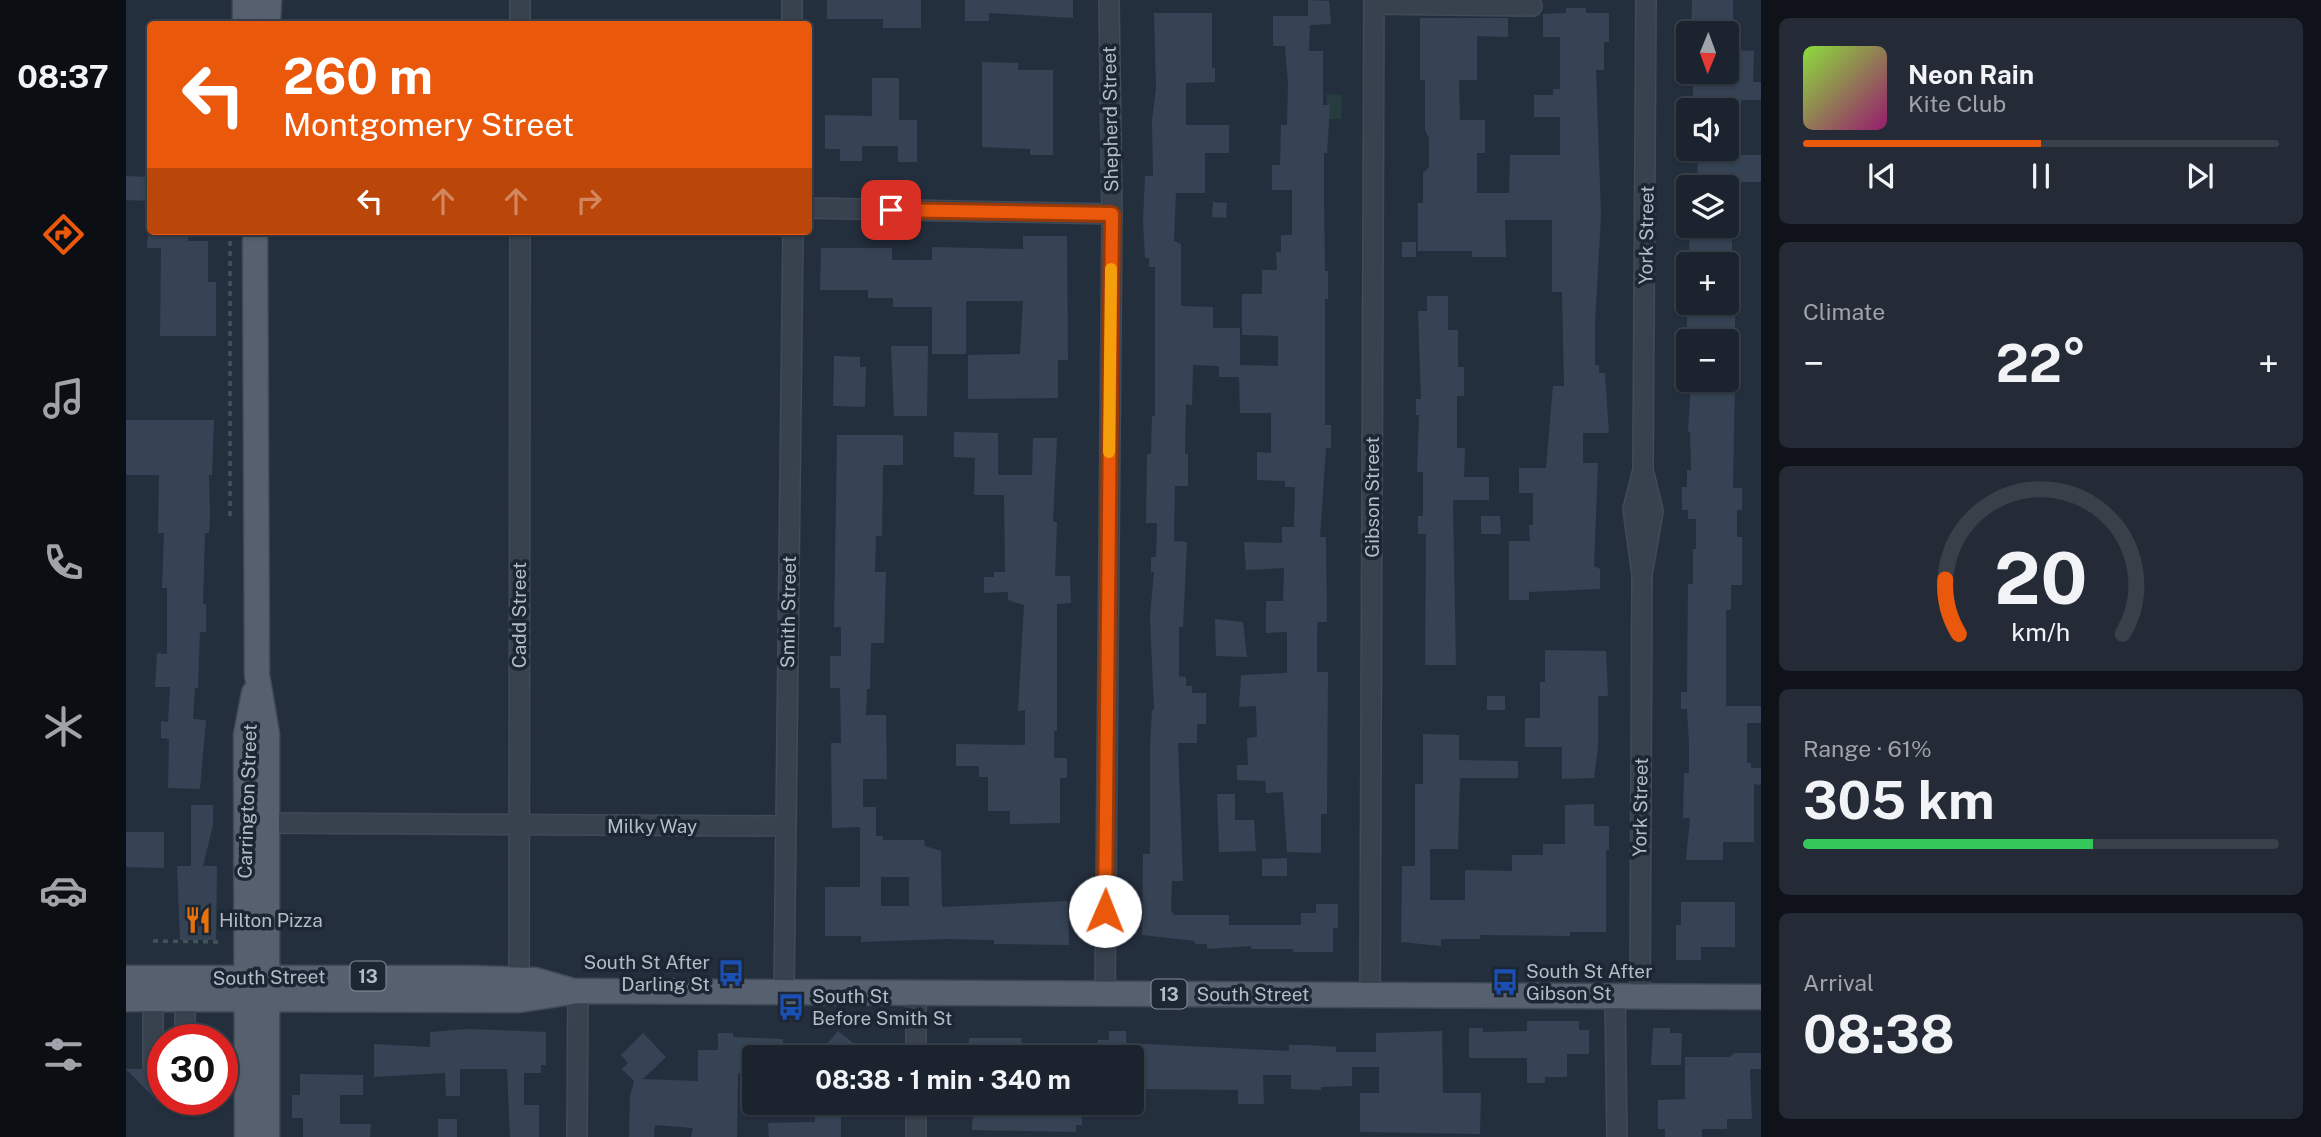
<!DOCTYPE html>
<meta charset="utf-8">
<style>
body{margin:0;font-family:"Public Sans",sans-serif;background:#242b36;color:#f1f3f6;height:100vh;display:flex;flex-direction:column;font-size:26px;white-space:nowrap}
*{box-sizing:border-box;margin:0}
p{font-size:23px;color:#a0a4aa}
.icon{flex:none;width:38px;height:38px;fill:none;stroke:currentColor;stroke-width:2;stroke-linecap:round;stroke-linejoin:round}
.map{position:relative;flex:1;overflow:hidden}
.drawer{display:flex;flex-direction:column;gap:18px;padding:18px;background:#0f1319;width:560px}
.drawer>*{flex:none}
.banner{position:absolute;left:21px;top:21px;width:665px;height:214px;border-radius:7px;box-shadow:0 2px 5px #0004,0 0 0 2px #39404a;background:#ea580c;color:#fff;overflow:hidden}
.needle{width:46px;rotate:181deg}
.buttons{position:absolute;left:1550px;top:21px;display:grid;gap:14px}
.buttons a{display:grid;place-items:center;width:63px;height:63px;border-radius:7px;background:#1b232e;box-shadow:0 2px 5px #0004,0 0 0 2px #39404a;font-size:35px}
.speed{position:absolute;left:21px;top:1024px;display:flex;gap:14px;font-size:35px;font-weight:700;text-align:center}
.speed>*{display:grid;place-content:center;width:91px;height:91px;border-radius:50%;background:#1b232e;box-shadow:0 2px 5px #0004,0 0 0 2px #39404a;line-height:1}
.speed .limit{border:10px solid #d22;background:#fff;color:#111}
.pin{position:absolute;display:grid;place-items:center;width:60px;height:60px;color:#fff;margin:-30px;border-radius:14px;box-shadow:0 4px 10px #0006}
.me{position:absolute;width:77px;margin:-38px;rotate:1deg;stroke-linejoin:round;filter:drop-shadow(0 0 5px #0008)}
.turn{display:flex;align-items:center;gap:24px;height:147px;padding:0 21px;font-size:32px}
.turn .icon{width:91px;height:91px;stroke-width:2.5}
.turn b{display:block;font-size:49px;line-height:60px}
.lanes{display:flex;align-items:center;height:66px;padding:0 21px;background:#0003;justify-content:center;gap:35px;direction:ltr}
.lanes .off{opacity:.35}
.big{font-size:52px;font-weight:700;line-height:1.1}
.drawer .widget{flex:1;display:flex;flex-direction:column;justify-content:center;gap:10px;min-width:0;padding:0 24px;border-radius:10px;background:#242b36}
.drawer .dial{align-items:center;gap:0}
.dial svg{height:182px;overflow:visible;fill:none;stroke:#39404a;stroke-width:7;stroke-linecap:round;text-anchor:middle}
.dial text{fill:#f1f3f6;stroke:none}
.song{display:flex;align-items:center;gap:21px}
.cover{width:84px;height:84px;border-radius:10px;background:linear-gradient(135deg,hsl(90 70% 55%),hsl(320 70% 35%))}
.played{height:7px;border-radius:4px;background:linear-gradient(90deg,#ea580c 50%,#39404a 50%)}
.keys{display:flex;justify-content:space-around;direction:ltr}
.heat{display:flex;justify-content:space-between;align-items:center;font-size:38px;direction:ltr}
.charge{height:10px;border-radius:5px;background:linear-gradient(90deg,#34c759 61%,#39404a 0)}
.trip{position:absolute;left:616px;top:1045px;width:402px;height:70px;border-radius:7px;background:#1b232e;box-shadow:0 2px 5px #0004,0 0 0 2px #39404a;font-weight:700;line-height:70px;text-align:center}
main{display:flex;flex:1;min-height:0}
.menu{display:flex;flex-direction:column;width:126px;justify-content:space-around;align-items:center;background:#0b0e12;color:#a0a4aa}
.menu .icon{width:49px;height:49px}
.menu .selected{color:#ea580c}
.menu b{font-size:32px;color:#f1f3f6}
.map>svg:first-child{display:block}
.green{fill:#263c3f}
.building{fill:#364354;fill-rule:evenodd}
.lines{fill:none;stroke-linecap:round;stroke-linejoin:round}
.minor-casing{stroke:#414a57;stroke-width:22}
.major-casing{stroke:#414a57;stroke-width:27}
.path{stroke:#3f5557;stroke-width:3.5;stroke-dasharray:5 5;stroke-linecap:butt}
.minor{stroke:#38414e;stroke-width:19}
.major{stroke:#56606e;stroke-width:24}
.route-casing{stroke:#983908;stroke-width:18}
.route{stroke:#ea580c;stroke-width:12}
.slow{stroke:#f59e0b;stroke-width:12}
.labels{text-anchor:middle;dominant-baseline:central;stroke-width:7;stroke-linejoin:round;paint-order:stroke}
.shield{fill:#1d2633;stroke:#878f9c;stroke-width:2}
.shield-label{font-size:18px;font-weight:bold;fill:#b4bcc9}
.street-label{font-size:19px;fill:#b4bcc9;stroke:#1d2633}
.poi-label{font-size:19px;fill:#b4bcc9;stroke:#1d2633;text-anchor:start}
</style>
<main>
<nav class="menu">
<b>08:37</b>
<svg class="icon selected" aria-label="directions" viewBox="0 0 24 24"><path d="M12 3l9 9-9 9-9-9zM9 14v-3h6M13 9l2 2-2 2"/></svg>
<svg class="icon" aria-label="music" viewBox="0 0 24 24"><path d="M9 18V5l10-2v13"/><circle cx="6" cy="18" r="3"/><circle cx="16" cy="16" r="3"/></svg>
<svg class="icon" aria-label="phone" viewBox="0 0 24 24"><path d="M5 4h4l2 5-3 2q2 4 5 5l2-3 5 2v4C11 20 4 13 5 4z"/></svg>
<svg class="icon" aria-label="climate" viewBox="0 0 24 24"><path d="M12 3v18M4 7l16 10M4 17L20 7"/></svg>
<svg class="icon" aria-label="car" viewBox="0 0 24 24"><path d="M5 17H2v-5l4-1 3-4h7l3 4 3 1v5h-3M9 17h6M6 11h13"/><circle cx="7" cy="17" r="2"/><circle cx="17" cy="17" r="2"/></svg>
<svg class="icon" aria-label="filters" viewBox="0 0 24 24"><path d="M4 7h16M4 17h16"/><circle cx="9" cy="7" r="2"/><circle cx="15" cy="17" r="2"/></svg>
</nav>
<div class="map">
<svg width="1635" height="1137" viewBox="0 0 1635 1137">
<rect width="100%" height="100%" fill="#242f3e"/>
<polygon class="green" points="1200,94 1216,95 1215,119 1203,119"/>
<g class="building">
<polygon points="701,0 795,0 795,28 757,28 757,19 701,19"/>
<polygon points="839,0 947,0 947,18 863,13 863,21 839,21"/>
<polygon points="1182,0 1203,1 1205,24 1184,25 1183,51 1197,51 1197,105 1204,105 1201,153 1198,153 1198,197 1199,271 1202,271 1202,299 1199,299 1199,425 1205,425 1205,448 1200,448 1194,537 1200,537 1201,622 1192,622 1191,632 1191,672 1202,672 1201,814 1195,814 1195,853 1161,852 1157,792 1140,793 1139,781 1111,780 1111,765 1122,765 1121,738 1131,737 1130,706 1113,707 1115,675 1161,673 1161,632 1140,633 1140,601 1157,601 1158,568 1120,570 1118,542 1156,543 1156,527 1168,527 1169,487 1159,487 1159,481 1131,480 1131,452 1145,453 1145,413 1114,413 1113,377 1093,377 1093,366 1067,365 1066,405 1060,404 1059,454 1062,454 1062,486 1049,486 1048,541 1061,542 1057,627 1053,627 1053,676 1060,677 1060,686 1066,686 1066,693 1080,693 1080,724 1071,724 1071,743 1052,743 1057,881 1046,881 1045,910 1048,915 1103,915 1103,925 1175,925 1175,913 1190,913 1190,904 1212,904 1212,928 1207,928 1207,952 1167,952 1167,949 1125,949 1125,946 1081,949 1081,944 1069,944 1069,941 1016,935 1017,854 1024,854 1024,746 1026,710 1028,710 1024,616 1028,572 1025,572 1025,557 1030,557 1031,523 1020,523 1021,454 1025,454 1026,416 1029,416 1029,267 1023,267 1023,258 1019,258 1017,221 1019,176 1027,176 1026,120 1030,88 1028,13 1086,13 1086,68 1089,68 1089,82 1060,83 1060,125 1103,125 1103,153 1079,153 1079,193 1050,193 1048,241 1055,244 1055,306 1087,307 1087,328 1114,328 1114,365 1152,366 1152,336 1116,335 1116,294 1136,294 1136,270 1151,270 1150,252 1155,252 1155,235 1166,235 1166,190 1146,190 1146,165 1154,165 1155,125 1161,125 1162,82 1159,46 1147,46 1147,16 1182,16"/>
<polygon points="1566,0 1607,0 1607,33 1565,33"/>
<polygon points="1440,8 1460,8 1460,13 1483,13 1483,42 1478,42 1478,70 1470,70 1475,215 1469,323 1469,365 1473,365 1473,373 1479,373 1483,433 1457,433 1457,463 1472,463 1468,566 1474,569 1474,589 1403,592 1403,600 1383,600 1383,541 1404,541 1403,525 1407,525 1407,493 1393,493 1393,468 1420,468 1427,386 1438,386 1436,292 1426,292 1426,220 1379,220 1380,257 1346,257 1346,251 1292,251 1292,203 1297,203 1297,173 1303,167 1303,138 1299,130 1299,80 1294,80 1294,18 1382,18 1382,37 1351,36 1351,80 1333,80 1334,120 1359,120 1359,153 1351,153 1351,193 1383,193 1384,155 1434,155 1434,117 1408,117 1408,95 1427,95 1427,89 1434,89 1434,37 1417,37 1417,14 1440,13"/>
<polygon points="1601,50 1628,51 1627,82 1635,82 1635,100 1615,100 1614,155 1635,155 1635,182 1612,182 1612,187 1572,187 1571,149 1601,149 1601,109 1567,108 1567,72 1601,72"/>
<polygon points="856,62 892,63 892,70 927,70 927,155 904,155 904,149 856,147"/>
<polygon points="746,78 773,78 773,120 791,120 791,162 772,162 772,146 736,146 736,161 714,161 714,149 699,149 699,115 746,116"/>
<polygon points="0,176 24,177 24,201 0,200"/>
<polygon points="1087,202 1101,203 1100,218 1086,217"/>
<polygon points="1567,226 1606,226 1606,264 1564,264 1563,235 1567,235"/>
<polygon points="22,231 63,231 62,241 82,241 82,282 90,282 90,336 34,336 35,248 21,248"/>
<polygon points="897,236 941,236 942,360 932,360 932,398 842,399 842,355 894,354 897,301 840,301 840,354 806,354 806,307 767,307 767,298 742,298 742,290 694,290 695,248 766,248 766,260 806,260 806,247 897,249"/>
<rect x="1276" y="242" width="14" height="15"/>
<polygon points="1301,296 1322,296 1322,330 1332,330 1332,367 1338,367 1338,396 1331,396 1331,448 1339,448 1338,477 1363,477 1363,500 1327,500 1330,665 1299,665 1300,534 1292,534 1292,516 1297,516 1297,472 1291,472 1293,415 1290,415 1290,399 1295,399 1292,311 1301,311"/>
<rect x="1561" y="303" width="48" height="38"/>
<polygon points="765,346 802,346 801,416 768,416"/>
<polygon points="708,356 734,357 734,367 740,367 739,407 707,406"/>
<polygon points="1565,380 1609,380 1607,488 1616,488 1616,510 1611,510 1611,537 1616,537 1616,585 1605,585 1605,610 1600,610 1600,706 1635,706 1635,723 1621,723 1621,763 1625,763 1625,768 1635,768 1635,785 1628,784 1628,842 1597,842 1597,860 1560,860 1564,818 1557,818 1558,773 1563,773 1563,744 1561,709 1555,709 1555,692 1561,692 1562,584 1567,584 1567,549 1570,549 1570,519 1562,519 1562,510 1556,510 1556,487 1561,487 1561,470 1565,470 1564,432 1562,432"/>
<polygon points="0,420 88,420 86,475 83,475 84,519 83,533 79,533 77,604 80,604 80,632 74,632 72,688 69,688 67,719 80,720 74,789 42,788 43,739 35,738 35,721 42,722 44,687 29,687 31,653 41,654 41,588 36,588 38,533 32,533 33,475 0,475"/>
<polygon points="828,432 872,433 872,475 906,475 907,438 931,438 927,522 931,522 929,576 944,576 945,603 931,604 931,731 928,731 928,758 941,758 941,778 934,778 934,823 884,824 884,811 862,811 862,777 853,777 853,766 830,766 830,744 899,745 899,710 892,711 898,605 882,600 882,592 858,593 858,577 868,577 868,572 879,572 878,495 848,495 849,458 828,457"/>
<path d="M711 435H777V465H757L756 536H750L749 572H760L758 643H745L744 689H741L740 715H760L761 779H737V807H750V836H757V840H798L799 846 815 851 816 907 942 901 943 945 868 944V940L820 939 735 942V936H699V887H734V827L706 828 705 743H715L714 688H704V656H715V627H708ZM755 877H783V906H755Z"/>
<polygon points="1355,516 1374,516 1375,534 1355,534"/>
<polygon points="1089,619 1117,622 1121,657 1090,656"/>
<polygon points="1419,650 1480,651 1482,696 1472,696 1472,747 1468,778 1436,779 1436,747 1399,747 1399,718 1414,718 1414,682 1419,682"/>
<rect x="1361" y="696" width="18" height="14"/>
<polygon points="1297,734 1333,735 1333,760 1392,761 1392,778 1334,778 1332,849 1304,849 1304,900 1339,900 1339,870 1386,871 1386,855 1417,855 1417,844 1439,844 1439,805 1468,804 1468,826 1483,826 1483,850 1480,850 1480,932 1444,932 1444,936 1354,935 1354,939 1315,939 1315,946 1275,942 1276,866 1289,866 1289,784 1297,784"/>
<polygon points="1091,794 1109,794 1109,820 1128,820 1130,851 1093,852"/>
<polygon points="65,805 87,805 87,825 77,866 91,866 90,940 54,940 51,866 65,866"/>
<polygon points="0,832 38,832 38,868 0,867"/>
<polygon points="1161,858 1161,876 1136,876 1136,859"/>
<polygon points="1555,902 1609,902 1609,947 1575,947 1575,960 1550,960 1550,925 1555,925"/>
<polygon points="1401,1021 1453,1021 1453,1030 1463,1030 1463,1054 1441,1054 1441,1077 1419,1077 1419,1083 1401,1083 1401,1058 1343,1058 1343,1028 1357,1028 1357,1032 1401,1031"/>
<polygon points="1527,1028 1544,1028 1544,1033 1556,1033 1555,1065 1525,1065"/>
<polygon points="342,1029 420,1032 420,1065 415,1065 415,1073 398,1073 398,1105 413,1105 413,1137 384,1137 381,1069 334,1069 334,1096 320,1096 319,1073 248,1077 248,1044 304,1047 304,1032"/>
<polygon points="712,1031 735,1049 728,1057 690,1057"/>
<polygon points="983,1031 1000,1031 1000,1043 1163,1051 1163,1045 1183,1045 1210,1047 1210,1052 1250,1052 1250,1033 1316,1031 1317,1093 1355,1093 1354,1134 1234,1132 1234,1093 1253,1093 1253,1067 1226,1067 1226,1086 1195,1087 1195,1090 1165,1089 1165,1075 1137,1075 1138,1104 1112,1104 1112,1090 1020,1089 1020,1057 939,1057 940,1043 972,1044 972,1040 983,1040"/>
<polygon points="517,1033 540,1057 517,1079 572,1081 572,1050 592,1050 592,1033 607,1033 607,1037 657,1039 656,1057 628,1057 628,1074 612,1073 611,1137 565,1137 567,1128 529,1125 528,1137 503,1137 504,1096 508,1081 496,1069 502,1063 495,1055"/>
<polygon points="843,1038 896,1038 895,1057 843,1057"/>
<polygon points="1608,1053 1635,1053 1635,1069 1624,1069 1626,1119 1601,1119 1601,1129 1576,1129 1576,1137 1539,1137 1539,1129 1532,1129 1532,1100 1559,1099 1559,1057 1604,1057"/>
<polygon points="0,1069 16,1069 22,1076 37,1077 37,1107"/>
<polygon points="174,1074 237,1075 237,1095 214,1095 214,1124 245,1124 244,1137 177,1137 177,1118 166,1118 166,1095 174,1095"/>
<polygon points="928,1102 956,1102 956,1125 950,1125 950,1132 846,1130 847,1106 928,1106"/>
<polygon points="689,1110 715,1110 715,1137 643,1137 642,1123 689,1122"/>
<rect x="312" y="1119" width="19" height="18"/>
</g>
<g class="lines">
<defs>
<g id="minor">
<polyline points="666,0 666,24"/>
<polyline points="1248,4 1406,6"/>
<polyline points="394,24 394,0"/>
<polyline points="682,208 986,214"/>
<polyline points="1516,574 1507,509 1517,470 1520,0"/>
<polyline points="141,823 659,826"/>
<polyline points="27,986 27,1065 37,1065"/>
<polyline points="393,993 394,231"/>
<polyline points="658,993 667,231"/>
<polyline points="790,994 790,1057"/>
<polyline points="979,994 986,214 983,0"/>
<polyline points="1244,995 1248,0"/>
<polyline points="1489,997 1491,1137"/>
<polyline points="1514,997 1516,574 1527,511 1518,474"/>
<polyline points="59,1026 59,985"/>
<polyline points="451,1137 452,991"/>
<polyline points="790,1137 790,1102"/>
</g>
<g id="major">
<polyline points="119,0 119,24"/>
<polyline points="142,24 143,0"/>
<polyline points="129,231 131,675 141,734 141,1137"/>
<polyline points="0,978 343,978 409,980 444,990"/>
<polyline points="0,999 394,1000 452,991 1635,997"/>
<polyline points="121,1137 120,735 128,693"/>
</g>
</defs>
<use href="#minor" class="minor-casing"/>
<use href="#major" class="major-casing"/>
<g class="path">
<polyline points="104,231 104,517"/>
<polyline points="27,941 92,942"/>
</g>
<use href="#minor" class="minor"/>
<use href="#major" class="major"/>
</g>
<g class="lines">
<defs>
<polyline id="route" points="765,210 986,214 979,911"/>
</defs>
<use href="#route" class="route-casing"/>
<use href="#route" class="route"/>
<polyline class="slow" points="983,452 985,269"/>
</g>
<defs>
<symbol id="restaurant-bare" viewBox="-9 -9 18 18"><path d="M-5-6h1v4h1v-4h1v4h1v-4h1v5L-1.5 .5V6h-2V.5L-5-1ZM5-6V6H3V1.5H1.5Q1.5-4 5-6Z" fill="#e8710a" stroke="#1d2633" stroke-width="2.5" paint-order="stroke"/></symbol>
<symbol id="bus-bare" viewBox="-9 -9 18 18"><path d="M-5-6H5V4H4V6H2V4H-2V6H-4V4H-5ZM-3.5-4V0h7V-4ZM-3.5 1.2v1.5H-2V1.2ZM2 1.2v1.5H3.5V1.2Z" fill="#1a4fb4" stroke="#1d2633" stroke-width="2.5" paint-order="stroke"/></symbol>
</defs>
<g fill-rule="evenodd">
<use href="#restaurant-bare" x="53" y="901" width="38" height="38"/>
<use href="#bus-bare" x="586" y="954" width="38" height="38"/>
<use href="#bus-bare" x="1360" y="963" width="38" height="38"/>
<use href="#bus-bare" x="646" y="988" width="38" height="38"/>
</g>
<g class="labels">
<g class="shield">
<rect x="224.5" y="961.5" width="35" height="29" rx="5"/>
<rect x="1025.5" y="979.5" width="35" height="29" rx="5"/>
</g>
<g class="shield-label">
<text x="242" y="976">13</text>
<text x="1043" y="994">13</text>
</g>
<g class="street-label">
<text transform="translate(984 119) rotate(-91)">Shepherd Street</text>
<text transform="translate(1520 235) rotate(-89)">York Street</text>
<text transform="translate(1246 497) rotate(-90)">Gibson Street</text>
<text transform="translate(662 612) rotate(-89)">Smith Street</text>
<text transform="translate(393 615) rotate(-90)">Cadd Street</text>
<text transform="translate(121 801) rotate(-88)">Carrington Street</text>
<text transform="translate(1514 807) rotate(-89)">York Street</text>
<text x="526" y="826">Milky Way</text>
<text transform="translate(143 977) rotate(-1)">South Street</text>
<text x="1127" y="994">South Street</text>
</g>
<g class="poi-label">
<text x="93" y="920">Hilton Pizza</text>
<text x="584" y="962" text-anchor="end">South St After<tspan x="584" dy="22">Darling St</tspan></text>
<text x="1400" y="971">South St After<tspan x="1400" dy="22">Gibson St</tspan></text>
<text x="686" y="996">South St<tspan x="686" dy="22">Before Smith St</tspan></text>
</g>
</g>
</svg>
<div class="buttons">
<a><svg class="needle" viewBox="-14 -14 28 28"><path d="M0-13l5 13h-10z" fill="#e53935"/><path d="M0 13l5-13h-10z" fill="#a0a4aa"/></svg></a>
<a><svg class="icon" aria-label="sound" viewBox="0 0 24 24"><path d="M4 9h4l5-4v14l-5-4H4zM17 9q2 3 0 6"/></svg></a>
<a><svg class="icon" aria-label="layers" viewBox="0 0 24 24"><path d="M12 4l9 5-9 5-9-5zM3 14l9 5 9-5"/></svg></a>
<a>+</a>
<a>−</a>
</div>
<div class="speed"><div class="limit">30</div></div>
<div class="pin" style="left:765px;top:210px;background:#d93025"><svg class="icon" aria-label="arrive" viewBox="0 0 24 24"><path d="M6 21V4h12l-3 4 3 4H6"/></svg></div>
<svg class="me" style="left:979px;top:911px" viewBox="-20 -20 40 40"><circle r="19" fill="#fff"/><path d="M0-13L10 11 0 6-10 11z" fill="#ea580c"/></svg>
<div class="trip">08:38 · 1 min · 340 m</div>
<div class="banner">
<div class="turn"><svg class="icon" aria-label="left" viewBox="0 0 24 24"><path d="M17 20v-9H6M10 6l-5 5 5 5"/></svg><div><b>260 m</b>Montgomery Street</div></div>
<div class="lanes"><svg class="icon" aria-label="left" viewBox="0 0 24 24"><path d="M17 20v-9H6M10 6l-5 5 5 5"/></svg><svg class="icon off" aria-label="ahead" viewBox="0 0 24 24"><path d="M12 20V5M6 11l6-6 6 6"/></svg><svg class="icon off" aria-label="ahead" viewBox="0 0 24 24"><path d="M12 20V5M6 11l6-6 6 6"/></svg><svg class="icon off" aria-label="right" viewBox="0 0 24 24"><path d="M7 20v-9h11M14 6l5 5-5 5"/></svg></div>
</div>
</div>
<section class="drawer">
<div class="widget">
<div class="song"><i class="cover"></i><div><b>Neon Rain</b><p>Kite Club</p></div></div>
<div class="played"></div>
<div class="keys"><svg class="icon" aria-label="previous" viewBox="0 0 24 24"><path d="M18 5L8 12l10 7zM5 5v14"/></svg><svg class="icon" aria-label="pause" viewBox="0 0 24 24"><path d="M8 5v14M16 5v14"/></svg><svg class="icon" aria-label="next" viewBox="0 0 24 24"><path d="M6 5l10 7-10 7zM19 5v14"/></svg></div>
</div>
<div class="widget"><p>Climate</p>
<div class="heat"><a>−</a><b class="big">22°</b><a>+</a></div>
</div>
<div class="widget dial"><svg viewBox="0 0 100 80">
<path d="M14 69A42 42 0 1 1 86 69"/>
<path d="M14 69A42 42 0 0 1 8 45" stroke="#ea580c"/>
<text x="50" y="56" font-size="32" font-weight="700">20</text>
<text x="50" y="72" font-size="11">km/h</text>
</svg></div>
<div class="widget"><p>Range · 61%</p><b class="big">305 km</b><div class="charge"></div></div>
<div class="widget"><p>Arrival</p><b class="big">08:38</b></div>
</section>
</main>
